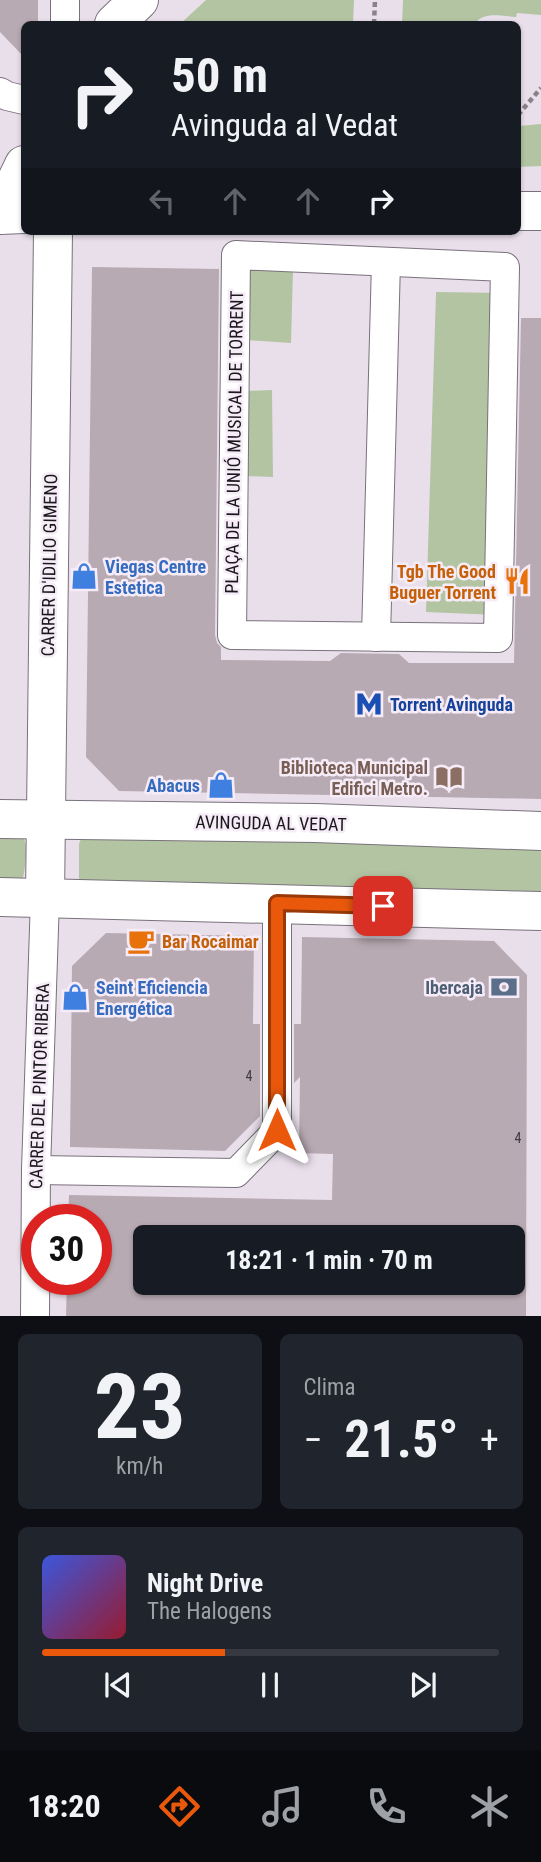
<!DOCTYPE html>
<html lang="es">
<meta charset="utf-8">
<style>
body{margin:0;font-family:"Roboto Condensed",sans-serif;background:#20242c;color:#f1f3f6;height:100vh;display:flex;flex-direction:column;font-size:26px;white-space:nowrap}
*{box-sizing:border-box;margin:0}
p{font-size:23px;color:#9ea1a6}
.icon{flex:none;width:38px;height:38px;fill:none;stroke:currentColor;stroke-width:2;stroke-linecap:round;stroke-linejoin:round}
.map{position:relative;height:1316px;overflow:hidden}
.drawer{display:flex;flex-direction:column;gap:18px;padding:18px;background:#0d0f14;flex:1}
.drawer>*{flex:none}
.banner{position:absolute;left:21px;top:21px;width:500px;height:214px;border-radius:10px;box-shadow:0 2px 5px #0004;background:#171b24;color:#f1f3f6;overflow:hidden}
.speed{position:absolute;left:21px;top:1204px;display:flex;gap:14px;font-size:35px;font-weight:700;text-align:center}
.speed>*{display:grid;place-content:center;width:91px;height:91px;border-radius:50%;background:#171b24;box-shadow:0 2px 5px #0004;line-height:1}
.speed .limit{border:10px solid #d22;background:#fff;color:#111}
.pin{position:absolute;display:grid;place-items:center;width:60px;height:60px;color:#fff;margin:-30px;border-radius:14px;box-shadow:0 4px 10px #0006}
.me{position:absolute;width:77px;margin:-38px;rotate:0deg;stroke-linejoin:round;filter:drop-shadow(0 0 5px #0008)}
.turn{display:flex;align-items:center;gap:24px;height:147px;padding:0 35px;font-size:32px}
.turn .icon{width:91px;height:91px;stroke-width:2.5}
.turn b{display:block;font-size:49px;line-height:60px}
.lanes{display:flex;align-items:center;height:66px;padding:0 35px;background:#0003;justify-content:center;gap:35px;direction:ltr}
.lanes .off{opacity:.35}
.big{font-size:52px;font-weight:700;line-height:1.1}
.drawer .widget{flex:1;display:flex;flex-direction:column;justify-content:center;gap:10px;min-width:0;padding:0 24px;border-radius:10px;background:#20242c}
.drawer .dial{align-items:center;gap:0}
.dial b{font-size:91px;line-height:1}
.song{display:flex;align-items:center;gap:21px}
.cover{width:84px;height:84px;border-radius:10px;background:linear-gradient(135deg,hsl(230 70% 55%),hsl(350 70% 35%))}
.played{height:7px;border-radius:4px;background:linear-gradient(90deg,#ea580c 40%,#363941 40%)}
.keys{display:flex;justify-content:space-around;direction:ltr}
.heat{display:flex;justify-content:space-between;align-items:center;font-size:38px;direction:ltr}
.drawer .tiles{flex:1;display:grid;gap:18px;grid-template-columns:1fr 1fr}
.widget:last-child{grid-column:span 2}
.trip{position:absolute;left:133px;top:1225px;width:392px;height:70px;border-radius:10px;background:#171b24;box-shadow:0 2px 5px #0004;font-weight:700;line-height:70px;text-align:center}
.menu{display:flex;height:112px;justify-content:space-around;align-items:center;background:#090b0e;color:#9ea1a6}
.menu .icon{width:49px;height:49px}
.menu .current{color:#ea580c}
.menu b{font-size:32px;color:#f1f3f6}
.map>svg:first-child{display:block}
.green{fill:#b3c4a3}
.building{fill:#b8aab2;fill-rule:evenodd}
.lines{fill:none;stroke-linecap:round;stroke-linejoin:round}
.street-casing{stroke:#79717b;stroke-width:30}
.secondary-casing{stroke:#79717b;stroke-width:40}
.path{stroke:#888189;stroke-width:4.5;stroke-dasharray:5 3.5;stroke-linecap:butt}
.street{stroke:#fff;stroke-width:28}
.secondary{stroke:#fff;stroke-width:38}
.route-casing{stroke:#983908;stroke-width:18}
.route{stroke:#ea580c;stroke-width:12}
.labels{text-anchor:middle;dominant-baseline:central;stroke-width:5;stroke-linejoin:round;paint-order:stroke}
.number-label{font-size:14px;fill:#423c42}
.street-label{font-size:18px;fill:#1b181c;stroke:#f6ecf8}
.shop-label{font-size:18px;font-weight:bold;fill:#366cbe;stroke:#f6ecf8;text-anchor:start}
.food-label{font-size:18px;font-weight:bold;fill:#c56008;stroke:#f6ecf8;text-anchor:end}
.transit-label{font-size:18px;font-weight:bold;fill:#164399;stroke:#f6ecf8;text-anchor:start}
.education-label{font-size:18px;font-weight:bold;fill:#785e54;stroke:#f6ecf8;text-anchor:end}
.service-label{font-size:18px;font-weight:bold;fill:#4e5e75;stroke:#f6ecf8;text-anchor:end}
</style>
<div class="map">
<svg width="541" height="1316" viewBox="0 0 541 1316">
<rect width="100%" height="100%" fill="#e9dfeb"/>
<g class="green">
<polygon points="206,0 354,0 353,24 180,24"/>
<path d="M403 0H541V15L517 13 516 17C501 16 484 11 474 24H402Z"/>
<polygon points="541,124 541,166 518,167 518,126"/>
<polygon points="249,269 293,270 291,343 246,340"/>
<polygon points="436,292 504,293 498,615 426,612"/>
<polygon points="272,390 273,477 245,476 246,391"/>
<path d="M0 836C6 836 19 834 24 839 28 845 25 875 22 881L0 884Z"/>
<polygon points="86,837 541,846 541,894 83,885 79,878 79,844 81,839"/>
</g>
<g class="building">
<polygon points="0,0 38,0 38,24 24,24 24,57 0,32"/>
<polygon points="92,267 219,269 215,635 217,643 221,647 221,660 330,661 341,653 399,654 409,663 514,663 521,318 541,318 541,799 119,791 86,757"/>
<polygon points="106,933 254,936 253,1024 260,1024 260,1116 225,1151 70,1147 72,966"/>
<path d="M302 937 494 941 527 975 526 1316H66L67 1279H96V1220H68L69 1195 332 1200 333 1154 299 1153 300 1077 294 1083V1024H301ZM145 1237H513V1283H145Z"/>
</g>
<g class="lines">
<defs>
<g id="street">
<polyline points="65,24 65,0"/>
<polyline points="0,92 7,96 24,100"/>
<polyline points="0,220 24,219"/>
<polygon points="236,255 505,267 498,638 232,635"/>
<polyline points="376,637 386,262"/>
<polyline points="36,1170 236,1173 277,1131 277,903"/>
<polyline points="35,1316 36,1170 45,898"/>
</g>
<g id="secondary">
<polyline points="114,24 139,0"/>
<polyline points="518,211 541,211"/>
<polyline points="0,215 24,165"/>
<polyline points="0,819 315,823 541,831"/>
<polyline points="0,897 541,911"/>
<polyline points="45,898 53,231"/>
</g>
</defs>
<use href="#street" class="street-casing"/>
<use href="#secondary" class="secondary-casing"/>
<g class="path">
<polyline points="374,24 375,0"/>
<polyline points="518,115 541,88"/>
</g>
<use href="#street" class="street"/>
<use href="#secondary" class="secondary"/>
</g>
<g class="lines">
<defs>
<polyline id="route" points="277,1130 277,903 383,906"/>
</defs>
<use href="#route" class="route-casing"/>
<use href="#route" class="route"/>
</g>
<defs>
<symbol id="shop-bare" viewBox="-9 -9 18 18"><path d="M-5-2.5h2.3a2.7 3.5 0 0 1 5.4 0H5L5.5 6h-11ZM-1.5-2.5h3a1.5 2.3 0 0 0-3 0Z" fill="#3f7fe0" stroke="#f6ecf8" stroke-width="2.5" paint-order="stroke"/></symbol>
<symbol id="restaurant-bare" viewBox="-9 -9 18 18"><path d="M-5-6h1v4h1v-4h1v4h1v-4h1v5L-1.5 .5V6h-2V.5L-5-1ZM5-6V6H3V1.5H1.5Q1.5-4 5-6Z" fill="#e8710a" stroke="#f6ecf8" stroke-width="2.5" paint-order="stroke"/></symbol>
<symbol id="metro-bare" viewBox="-9 -9 18 18"><path d="M-5.5 5V-5H-3L0 0L3-5H5.5V5H3V-.5L0 4L-3-.5V5Z" fill="#1a4fb4" stroke="#f6ecf8" stroke-width="2.5" paint-order="stroke"/></symbol>
<symbol id="library-bare" viewBox="-9 -9 18 18"><path d="M-6-4Q-3-5.5-.7-3.5V5Q-3 3-6 4ZM6-4Q3-5.5 .7-3.5V5Q3 3 6 4Z" fill="#8d6e63" stroke="#f6ecf8" stroke-width="2.5" paint-order="stroke"/></symbol>
<symbol id="cafe-bare" viewBox="-9 -9 18 18"><path d="M-5.5-4.5H6V0H3Q3 3.5 0 3.5H-2.5Q-5.5 3.5-5.5 0ZM3-3.2v2h1.7v-2ZM-6 4.5H4V6H-6Z" fill="#e8710a" stroke="#f6ecf8" stroke-width="2.5" paint-order="stroke"/></symbol>
<symbol id="bank-bare" viewBox="-9 -9 18 18"><path d="M-6-4H6V4H-6ZM0-2.3a2.3 2.3 0 1 0 0 4.6a2.3 2.3 0 1 0 0-4.6Z" fill="#5c6f8a" stroke="#f6ecf8" stroke-width="2.5" paint-order="stroke"/></symbol>
</defs>
<g fill-rule="evenodd">
<use href="#shop-bare" x="65" y="557" width="38" height="38"/>
<use href="#restaurant-bare" x="498" y="562" width="38" height="38"/>
<use href="#metro-bare" x="350" y="685" width="38" height="38"/>
<use href="#library-bare" x="430" y="758" width="38" height="38"/>
<use href="#shop-bare" x="202" y="766" width="38" height="38"/>
<use href="#cafe-bare" x="122" y="922" width="38" height="38"/>
<use href="#bank-bare" x="485" y="968" width="38" height="38"/>
<use href="#shop-bare" x="56" y="978" width="38" height="38"/>
</g>
<g class="labels">
<g class="number-label">
<text x="249" y="1076">4</text>
<text x="518" y="1138">4</text>
</g>
<g class="street-label">
<text transform="translate(234 442) rotate(-89)">PLAÇA DE LA UNIÓ MUSICAL DE TORRENT</text>
<text transform="translate(49 565) rotate(-89)">CARRER D'IDILIO GIMENO</text>
<text transform="translate(271 823) rotate(1)">AVINGUDA AL VEDAT</text>
<text transform="translate(39 1086) rotate(-88)">CARRER DEL PINTOR RIBERA</text>
</g>
<g class="shop-label">
<text x="105" y="566">Viegas Centre<tspan x="105" dy="21">Estetica</tspan></text>
<text x="200" y="785" text-anchor="end">Abacus</text>
<text x="96" y="987">Seint Eficiencia<tspan x="96" dy="21">Energética</tspan></text>
</g>
<g class="food-label">
<text x="496" y="571">Tgb The Good<tspan x="496" dy="21">Buguer Torrent</tspan></text>
<text x="162" y="941" text-anchor="start">Bar Rocaimar</text>
</g>
<g class="transit-label">
<text x="390" y="704">Torrent Avinguda</text>
</g>
<g class="education-label">
<text x="428" y="767">Biblioteca Municipal<tspan x="428" dy="21">Edifici Metro.</tspan></text>
</g>
<g class="service-label">
<text x="483" y="987">Ibercaja</text>
</g>
</g>
</svg>
<div class="speed"><div class="limit">30</div></div>
<div class="pin" style="left:383px;top:906px;background:#d93025"><svg class="icon" aria-label="arrive" viewBox="0 0 24 24"><path d="M6 21V4h12l-3 4 3 4H6"/></svg></div>
<svg class="me" style="left:277px;top:1130px" viewBox="-20 -20 40 40"><path d="M0-17L14 15 0 8-14 15z" fill="#ea580c" stroke="#fff" stroke-width="4"/></svg>
<div class="trip">18:21 · 1 min · 70 m</div>
<div class="banner">
<div class="turn"><svg class="icon" aria-label="right" viewBox="0 0 24 24"><path d="M7 20v-9h11M14 6l5 5-5 5"/></svg><div><b>50 m</b>Avinguda al Vedat</div></div>
<div class="lanes"><svg class="icon off" aria-label="left" viewBox="0 0 24 24"><path d="M17 20v-9H6M10 6l-5 5 5 5"/></svg><svg class="icon off" aria-label="ahead" viewBox="0 0 24 24"><path d="M12 20V5M6 11l6-6 6 6"/></svg><svg class="icon off" aria-label="ahead" viewBox="0 0 24 24"><path d="M12 20V5M6 11l6-6 6 6"/></svg><svg class="icon" aria-label="right" viewBox="0 0 24 24"><path d="M7 20v-9h11M14 6l5 5-5 5"/></svg></div>
</div>
</div>
<section class="drawer">
<div class="tiles">
<div class="widget dial"><b>23</b><p>km/h</p></div>
<div class="widget"><p>Clima</p>
<div class="heat"><a>−</a><b class="big">21.5°</b><a>+</a></div>
</div>
<div class="widget">
<div class="song"><i class="cover"></i><div><b>Night Drive</b><p>The Halogens</p></div></div>
<div class="played"></div>
<div class="keys"><svg class="icon" aria-label="previous" viewBox="0 0 24 24"><path d="M18 5L8 12l10 7zM5 5v14"/></svg><svg class="icon" aria-label="pause" viewBox="0 0 24 24"><path d="M8 5v14M16 5v14"/></svg><svg class="icon" aria-label="next" viewBox="0 0 24 24"><path d="M6 5l10 7-10 7zM19 5v14"/></svg></div>
</div>
</div>
</section>
<nav class="menu">
<b>18:20</b>
<svg class="icon current" aria-label="directions" viewBox="0 0 24 24"><path d="M12 3l9 9-9 9-9-9zM9 14v-3h6M13 9l2 2-2 2"/></svg>
<svg class="icon" aria-label="music" viewBox="0 0 24 24"><path d="M9 18V5l10-2v13"/><circle cx="6" cy="18" r="3"/><circle cx="16" cy="16" r="3"/></svg>
<svg class="icon" aria-label="phone" viewBox="0 0 24 24"><path d="M5 4h4l2 5-3 2q2 4 5 5l2-3 5 2v4C11 20 4 13 5 4z"/></svg>
<svg class="icon" aria-label="climate" viewBox="0 0 24 24"><path d="M12 3v18M4 7l16 10M4 17L20 7"/></svg>
</nav>
